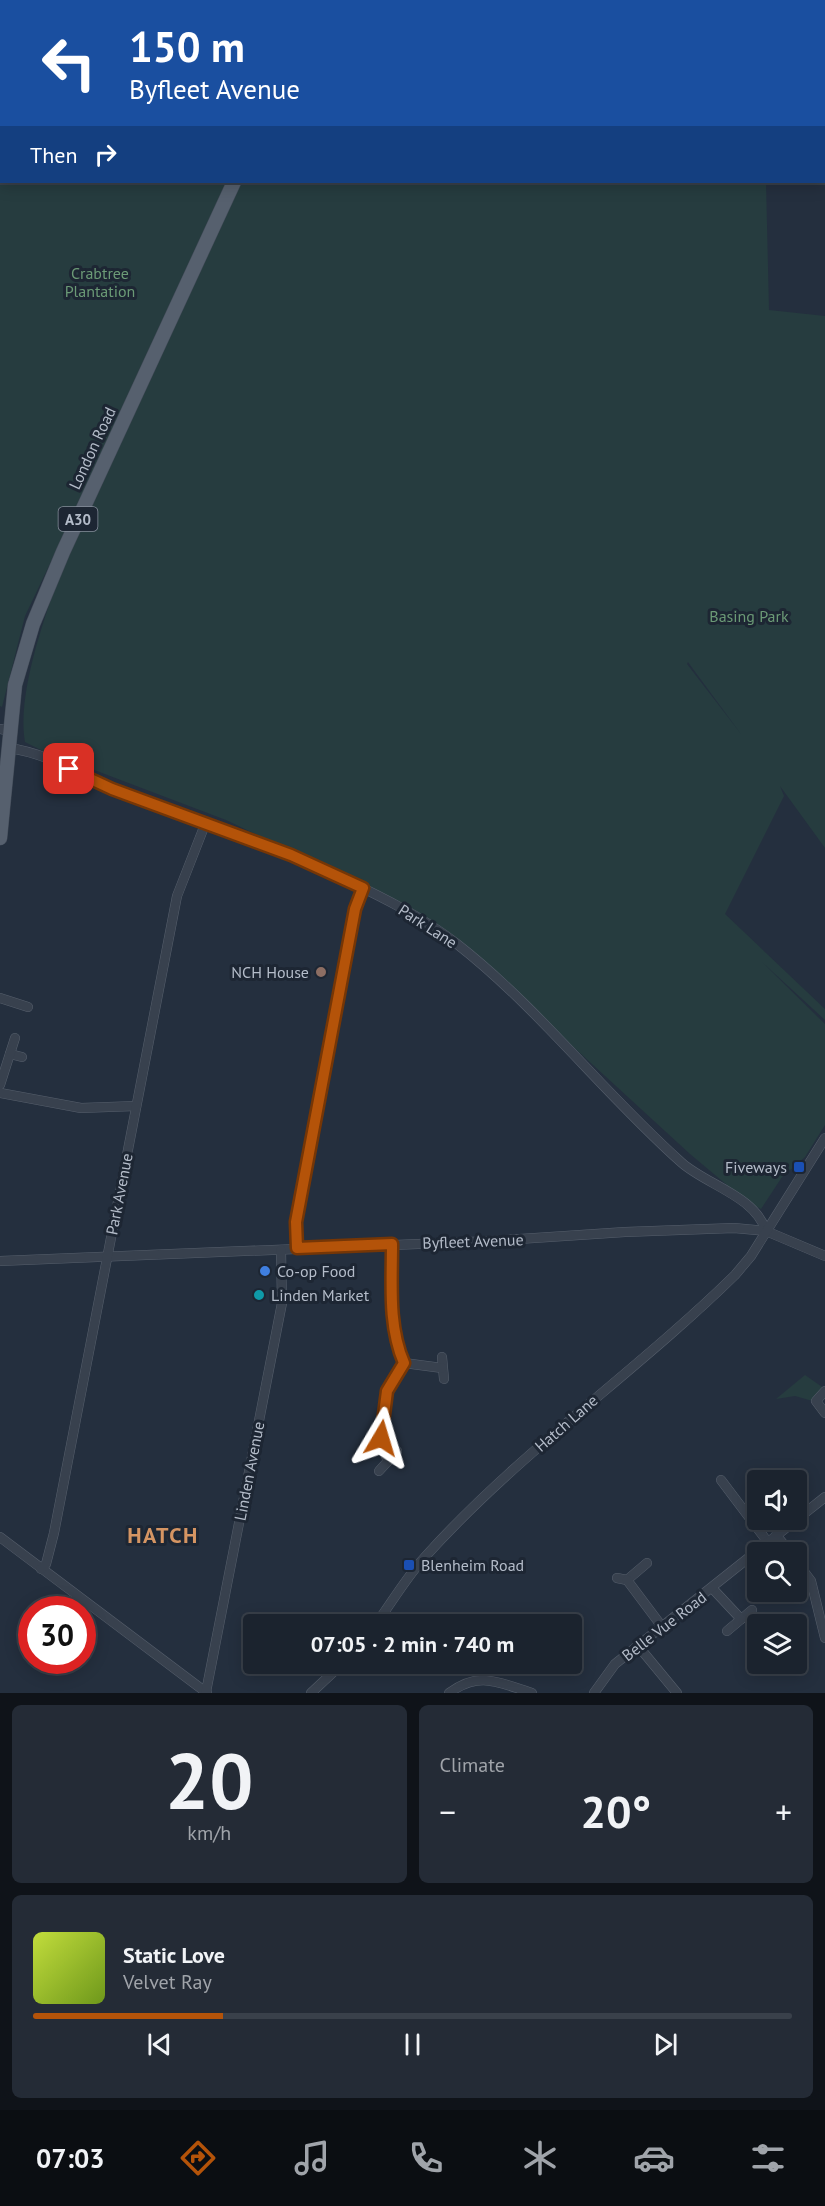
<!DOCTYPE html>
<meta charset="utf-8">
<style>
body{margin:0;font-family:"PT Sans",sans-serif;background:#242b36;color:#f1f3f6;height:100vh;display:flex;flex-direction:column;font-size:22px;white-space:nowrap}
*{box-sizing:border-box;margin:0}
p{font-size:20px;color:#a0a4aa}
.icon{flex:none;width:33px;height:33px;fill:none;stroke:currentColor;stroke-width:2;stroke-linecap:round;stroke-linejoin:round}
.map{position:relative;height:1693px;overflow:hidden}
.details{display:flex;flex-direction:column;gap:12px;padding:12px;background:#0f1319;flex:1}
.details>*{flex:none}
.hud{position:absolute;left:0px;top:0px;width:825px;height:183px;box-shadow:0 3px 15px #0003,0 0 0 2px #39404a;background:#1a4fa0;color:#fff;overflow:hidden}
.tools{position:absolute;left:747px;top:1470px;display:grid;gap:12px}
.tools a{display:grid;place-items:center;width:60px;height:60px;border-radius:6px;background:#1b232e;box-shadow:0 3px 15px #0003,0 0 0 2px #39404a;font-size:30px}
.speed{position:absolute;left:18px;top:1596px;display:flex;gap:12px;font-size:30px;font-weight:700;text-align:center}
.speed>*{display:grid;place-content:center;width:78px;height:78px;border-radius:50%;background:#1b232e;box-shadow:0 3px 15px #0003,0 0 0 2px #39404a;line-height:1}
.speed .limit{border:9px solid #d22;background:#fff;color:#111}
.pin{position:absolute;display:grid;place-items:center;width:51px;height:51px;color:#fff;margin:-26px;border-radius:12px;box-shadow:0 3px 9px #0006}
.me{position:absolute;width:66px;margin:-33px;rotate:7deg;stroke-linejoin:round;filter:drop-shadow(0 0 4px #0008)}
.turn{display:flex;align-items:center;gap:21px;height:126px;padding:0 30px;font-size:27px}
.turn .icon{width:78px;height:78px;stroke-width:2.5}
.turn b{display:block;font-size:42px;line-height:51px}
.then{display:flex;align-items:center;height:57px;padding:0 30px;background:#0003;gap:12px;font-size:22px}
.big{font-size:45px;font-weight:600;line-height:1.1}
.details .tile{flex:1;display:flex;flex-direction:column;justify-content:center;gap:9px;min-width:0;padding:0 21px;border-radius:9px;background:#242b36}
.details .dial{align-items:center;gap:0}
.dial b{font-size:78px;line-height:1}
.song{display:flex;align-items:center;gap:18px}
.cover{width:72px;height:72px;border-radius:9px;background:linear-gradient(135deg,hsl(70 70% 55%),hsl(80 70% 35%))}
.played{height:6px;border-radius:3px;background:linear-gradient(90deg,#b45309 25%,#39404a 25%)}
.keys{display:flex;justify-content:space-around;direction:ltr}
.heat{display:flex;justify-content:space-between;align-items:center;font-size:33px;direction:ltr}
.details .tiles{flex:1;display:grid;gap:12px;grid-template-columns:1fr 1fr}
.tile:last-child{grid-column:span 2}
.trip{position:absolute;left:243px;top:1614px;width:339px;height:60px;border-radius:6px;background:#1b232e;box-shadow:0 3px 15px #0003,0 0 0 2px #39404a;font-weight:600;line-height:60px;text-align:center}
.menu{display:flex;height:96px;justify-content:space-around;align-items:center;background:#0b0e12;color:#a0a4aa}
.menu .icon{width:42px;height:42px}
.menu .current{color:#b45309}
.menu b{font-size:27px;color:#f1f3f6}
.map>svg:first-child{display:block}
.green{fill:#263c3f;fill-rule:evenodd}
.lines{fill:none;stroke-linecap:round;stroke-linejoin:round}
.minor-casing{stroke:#565f6c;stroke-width:10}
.primary-casing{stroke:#414a57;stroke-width:15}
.minor{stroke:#38414e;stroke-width:9}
.primary{stroke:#56606e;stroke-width:14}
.route-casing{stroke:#753606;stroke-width:15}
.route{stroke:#b45309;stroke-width:10}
.education-dot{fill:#8d6e63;stroke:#1d2633;stroke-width:2}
.transit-dot{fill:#1a4fb4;stroke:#1d2633;stroke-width:2}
.shop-dot{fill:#3f7fe0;stroke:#1d2633;stroke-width:2}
.culture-dot{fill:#0f9aa8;stroke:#1d2633;stroke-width:2}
.labels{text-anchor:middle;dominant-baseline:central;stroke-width:6;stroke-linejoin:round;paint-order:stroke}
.shield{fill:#1d2633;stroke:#878f9c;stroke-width:1.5}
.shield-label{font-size:15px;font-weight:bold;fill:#b4bcc9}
.park-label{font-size:16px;fill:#6b9a76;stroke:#1d2633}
.street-label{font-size:16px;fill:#b4bcc9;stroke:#1d2633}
.poi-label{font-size:16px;fill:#b4bcc9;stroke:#1d2633;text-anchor:start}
.district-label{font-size:22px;font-weight:bold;letter-spacing:1.5px;fill:#d59563;stroke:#1d2633}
</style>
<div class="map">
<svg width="825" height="1693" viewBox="0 0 825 1693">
<rect width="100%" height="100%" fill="#242f3e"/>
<g class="green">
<path d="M0 0H806L2 2V182H766L769 310 825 316V848L780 786 784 796 725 914 825 1009V1020L762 962 825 1024V1125L805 1157 782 1177 761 1209 746 1201 690 1154 458 941 353 880 226 820 89 768 83 771 25 742C16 692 48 607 66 557L57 549 25 616 2 707 0 706ZM688 662 693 669 741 734 687 664Z"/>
<polygon points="805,1375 825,1389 816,1402 795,1396 776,1399"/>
</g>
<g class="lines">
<defs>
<g id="minor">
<polyline points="814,2 815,0"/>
<polyline points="824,132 825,133"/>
<polyline points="0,729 9,731"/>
<path d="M8 748C52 753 97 784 140 799 210 823 279 849 346 880 384 898 424 918 457 944 540 1009 604 1094 682 1163 707 1185 755 1196 766 1231"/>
<polyline points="0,998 28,1007"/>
<polyline points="10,1054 22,1057"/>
<polyline points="0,1085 15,1038"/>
<polyline points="0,1093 81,1108 136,1106"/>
<polyline points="297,1248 297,1212 355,909 363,888"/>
<polyline points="0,1261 491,1241 625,1232 734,1228 766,1231 825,1256"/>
<polyline points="442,1357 444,1379"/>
<polyline points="404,1363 442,1368"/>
<polyline points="825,1391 816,1401 825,1413"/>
<path d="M388 1461C373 1431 384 1390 404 1363 389 1326 392 1284 392 1244"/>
<polyline points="379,1471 397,1451"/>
<polyline points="721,1480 767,1541"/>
<polyline points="776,1535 790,1552"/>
<polyline points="0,1537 207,1693"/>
<polyline points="796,1561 811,1581 825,1638"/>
<polyline points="41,1569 46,1564 54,1533 177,896 206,822"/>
<polyline points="617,1578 627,1580 647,1563"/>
<polyline points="627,1580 663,1628"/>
<polyline points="712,1588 741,1619"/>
<path d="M376 1624C392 1602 406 1578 424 1558 518 1453 635 1373 735 1275L751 1256 825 1138"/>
<polyline points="727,1631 752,1610"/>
<polyline points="639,1647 677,1693"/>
<polyline points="206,1692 282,1303 281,1250"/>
<polyline points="311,1693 342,1664"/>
<path d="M449 1693C480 1670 499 1683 532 1693"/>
<polyline points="594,1693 615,1664 825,1497"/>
</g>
<g id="primary">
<polyline points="306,2 306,0"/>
<polyline points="0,838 15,685 33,624 63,552 234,182"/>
</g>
</defs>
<use href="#minor" class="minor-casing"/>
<use href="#primary" class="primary-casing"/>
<use href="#minor" class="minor"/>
<use href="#primary" class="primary"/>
</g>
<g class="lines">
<defs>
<path id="route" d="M69 769 112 789 291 855 363 888 355 909 296 1222 297 1248 392 1244C392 1284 388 1326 404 1363L387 1391 381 1438"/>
</defs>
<use href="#route" class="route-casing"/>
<use href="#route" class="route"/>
</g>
<circle class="education-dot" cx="321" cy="972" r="6"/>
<g class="transit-dot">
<rect x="793" y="1161" width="12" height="12" rx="3"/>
<rect x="403" y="1559" width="12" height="12" rx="3"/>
</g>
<circle class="shop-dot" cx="265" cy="1271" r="6"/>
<circle class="culture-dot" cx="259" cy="1295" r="6"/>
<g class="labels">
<rect class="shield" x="58.5" y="507" width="39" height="24" rx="4.5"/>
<g class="shield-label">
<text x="78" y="519">A30</text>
</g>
<g class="park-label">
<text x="100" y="273">Crabtree<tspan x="100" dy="18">Plantation</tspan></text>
<text x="749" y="616">Basing Park</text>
</g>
<g class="street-label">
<text transform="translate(92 448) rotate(-65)">London Road</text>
<text transform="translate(428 926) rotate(33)">Park Lane</text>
<text transform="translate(119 1194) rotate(-79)">Park Avenue</text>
<text transform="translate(473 1241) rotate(-2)">Byfleet Avenue</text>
<text transform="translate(566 1423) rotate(-41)">Hatch Lane</text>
<text transform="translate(249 1471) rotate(-79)">Linden Avenue</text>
<text transform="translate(664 1626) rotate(-38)">Belle Vue Road</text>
</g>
<g class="poi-label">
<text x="309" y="972" text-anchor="end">NCH House</text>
<text x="787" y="1167" text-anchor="end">Fiveways</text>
<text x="277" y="1271">Co-op Food</text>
<text x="271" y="1295">Linden Market</text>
<text x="421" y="1565">Blenheim Road</text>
</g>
<g class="district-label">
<text x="163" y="1535">HATCH</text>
</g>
</g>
</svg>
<div class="tools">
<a><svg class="icon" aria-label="sound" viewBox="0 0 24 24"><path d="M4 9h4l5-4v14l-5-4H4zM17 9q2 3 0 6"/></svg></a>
<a><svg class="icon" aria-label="search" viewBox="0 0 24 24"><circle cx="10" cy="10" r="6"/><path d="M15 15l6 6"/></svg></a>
<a><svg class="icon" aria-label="layers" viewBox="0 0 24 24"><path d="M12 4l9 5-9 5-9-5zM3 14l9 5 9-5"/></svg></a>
</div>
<div class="speed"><div class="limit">30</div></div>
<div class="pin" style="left:69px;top:769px;background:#d93025"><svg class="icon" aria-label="arrive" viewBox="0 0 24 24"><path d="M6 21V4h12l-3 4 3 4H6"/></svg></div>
<svg class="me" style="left:381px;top:1438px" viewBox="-20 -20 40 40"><path d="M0-17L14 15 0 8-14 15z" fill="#b45309" stroke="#fff" stroke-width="4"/></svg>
<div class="trip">07:05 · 2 min · 740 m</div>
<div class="hud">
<div class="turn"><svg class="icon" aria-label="left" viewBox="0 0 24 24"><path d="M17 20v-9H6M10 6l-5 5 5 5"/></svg><div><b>150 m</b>Byfleet Avenue</div></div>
<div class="then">Then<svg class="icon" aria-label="right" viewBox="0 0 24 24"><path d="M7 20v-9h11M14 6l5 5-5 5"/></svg></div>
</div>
</div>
<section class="details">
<div class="tiles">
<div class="tile dial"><b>20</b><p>km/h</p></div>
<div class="tile"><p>Climate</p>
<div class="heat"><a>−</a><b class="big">20°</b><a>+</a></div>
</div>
<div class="tile">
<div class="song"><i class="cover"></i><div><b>Static Love</b><p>Velvet Ray</p></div></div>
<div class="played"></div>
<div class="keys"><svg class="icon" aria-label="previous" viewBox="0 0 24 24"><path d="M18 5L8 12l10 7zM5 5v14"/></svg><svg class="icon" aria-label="pause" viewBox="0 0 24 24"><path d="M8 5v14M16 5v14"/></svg><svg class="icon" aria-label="next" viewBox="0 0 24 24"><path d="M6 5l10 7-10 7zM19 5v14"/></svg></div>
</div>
</div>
</section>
<nav class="menu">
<b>07:03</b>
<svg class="icon current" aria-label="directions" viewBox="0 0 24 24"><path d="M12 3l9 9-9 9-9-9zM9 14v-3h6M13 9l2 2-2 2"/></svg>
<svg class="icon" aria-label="music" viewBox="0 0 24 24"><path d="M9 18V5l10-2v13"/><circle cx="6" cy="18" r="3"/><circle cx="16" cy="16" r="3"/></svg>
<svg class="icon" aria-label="phone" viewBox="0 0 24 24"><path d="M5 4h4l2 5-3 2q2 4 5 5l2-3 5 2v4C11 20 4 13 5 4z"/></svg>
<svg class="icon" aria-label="climate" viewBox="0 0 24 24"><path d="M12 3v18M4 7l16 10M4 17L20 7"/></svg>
<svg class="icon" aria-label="car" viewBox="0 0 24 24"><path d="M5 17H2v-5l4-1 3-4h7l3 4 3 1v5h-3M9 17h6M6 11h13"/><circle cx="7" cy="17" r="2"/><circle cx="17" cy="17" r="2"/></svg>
<svg class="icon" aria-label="filters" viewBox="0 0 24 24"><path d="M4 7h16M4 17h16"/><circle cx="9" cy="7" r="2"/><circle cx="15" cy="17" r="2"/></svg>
</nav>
